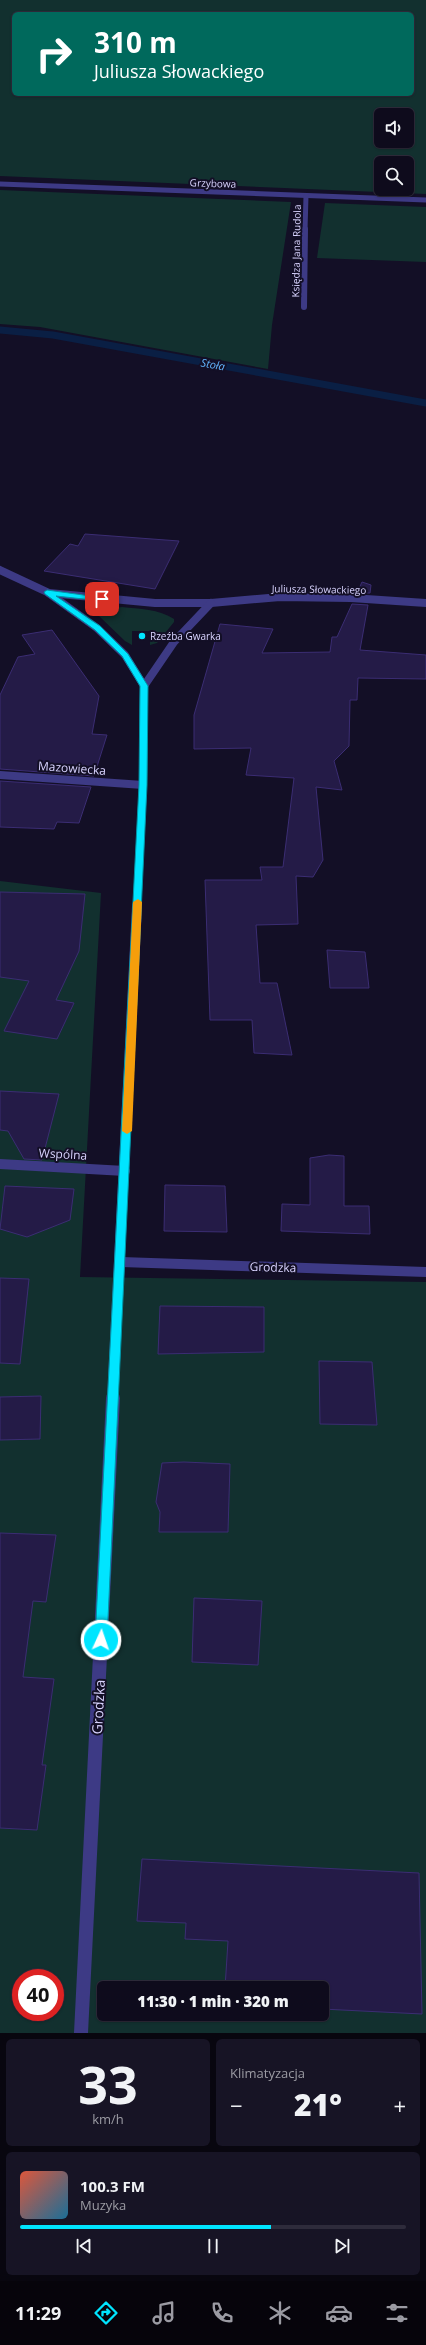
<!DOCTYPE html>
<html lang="pl">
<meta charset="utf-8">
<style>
body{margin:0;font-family:"Open Sans",sans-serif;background:#171425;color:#f1f3f6;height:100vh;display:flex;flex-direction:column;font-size:15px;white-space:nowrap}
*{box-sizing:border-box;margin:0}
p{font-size:13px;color:#9b9ba3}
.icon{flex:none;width:22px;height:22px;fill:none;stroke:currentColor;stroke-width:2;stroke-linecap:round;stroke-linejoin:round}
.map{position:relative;height:2033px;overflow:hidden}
.side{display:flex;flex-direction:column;gap:6px;padding:6px;background:#08060f;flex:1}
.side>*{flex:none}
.guide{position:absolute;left:12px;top:12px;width:402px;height:84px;border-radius:6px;box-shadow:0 1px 3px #0004,0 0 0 1px #2e2b3b;background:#00695c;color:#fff;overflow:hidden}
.fabs{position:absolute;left:374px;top:108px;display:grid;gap:8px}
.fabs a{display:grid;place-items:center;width:40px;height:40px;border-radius:6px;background:#0e0b1c;box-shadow:0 1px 3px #0004,0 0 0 1px #2e2b3b;font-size:20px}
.speed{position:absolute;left:12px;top:1969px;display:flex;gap:8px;font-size:20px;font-weight:700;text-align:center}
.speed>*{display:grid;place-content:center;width:52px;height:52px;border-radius:50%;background:#0e0b1c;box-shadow:0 1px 3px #0004,0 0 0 1px #2e2b3b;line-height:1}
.speed .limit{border:6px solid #d22;background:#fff;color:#111}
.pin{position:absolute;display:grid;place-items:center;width:34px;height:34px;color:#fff;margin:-17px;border-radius:8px;box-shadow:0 2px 6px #0006}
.me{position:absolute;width:44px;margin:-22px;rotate:3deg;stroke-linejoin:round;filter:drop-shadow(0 0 3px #0008)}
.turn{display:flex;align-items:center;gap:14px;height:84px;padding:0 16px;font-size:18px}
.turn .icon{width:52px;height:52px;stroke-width:2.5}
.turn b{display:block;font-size:28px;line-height:34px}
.big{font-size:30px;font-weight:800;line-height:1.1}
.side .card{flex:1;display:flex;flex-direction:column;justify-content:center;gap:6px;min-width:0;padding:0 14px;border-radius:6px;background:#171425}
.side .dial{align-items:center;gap:0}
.dial b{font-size:52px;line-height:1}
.song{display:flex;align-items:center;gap:12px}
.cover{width:48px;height:48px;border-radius:6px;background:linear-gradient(135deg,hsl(10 70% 55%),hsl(200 70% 35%))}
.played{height:4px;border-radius:2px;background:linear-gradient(90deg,#00e5ff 65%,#2e2b3b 65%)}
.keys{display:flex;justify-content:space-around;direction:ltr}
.heat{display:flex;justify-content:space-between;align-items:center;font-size:22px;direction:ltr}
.side .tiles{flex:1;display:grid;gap:6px;grid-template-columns:1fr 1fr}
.card:last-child{grid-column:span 2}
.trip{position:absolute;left:97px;top:1981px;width:232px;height:40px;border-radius:6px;background:#0e0b1c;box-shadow:0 1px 3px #0004,0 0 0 1px #2e2b3b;font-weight:800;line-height:40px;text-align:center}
.menu{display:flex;height:64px;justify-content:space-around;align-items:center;background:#06040b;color:#9b9ba3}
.menu .icon{width:28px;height:28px}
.menu .selected{color:#00e5ff}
.menu b{font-size:18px;color:#f1f3f6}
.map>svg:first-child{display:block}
.green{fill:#12302f;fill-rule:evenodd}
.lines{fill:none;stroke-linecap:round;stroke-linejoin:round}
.stream{stroke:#0a1f44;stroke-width:7}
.building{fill:#241b47;stroke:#3b2d73}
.minor-far4{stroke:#3d3a85;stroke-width:5}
.minor-far3{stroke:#3d3a85;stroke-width:6}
.minor-far2{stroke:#3d3a85;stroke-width:8}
.minor-far1{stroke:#3d3a85;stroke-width:10}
.minor{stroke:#3d3a85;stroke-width:14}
.route{fill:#00e5ff;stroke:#0095a6}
.slow{fill:#f59e0b}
.poi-dot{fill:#00e5ff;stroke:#130f26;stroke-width:1.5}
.labels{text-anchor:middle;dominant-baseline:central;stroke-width:4;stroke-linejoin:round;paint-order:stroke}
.far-street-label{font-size:10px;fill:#d9d4ff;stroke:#130f26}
.far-poi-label{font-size:10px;fill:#d9d4ff;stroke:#130f26;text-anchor:start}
.far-water-label{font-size:11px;font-style:italic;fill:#62b6ff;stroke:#130f26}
.street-label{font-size:12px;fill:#d9d4ff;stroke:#130f26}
.near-street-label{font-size:14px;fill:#d9d4ff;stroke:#130f26}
</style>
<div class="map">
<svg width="426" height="2033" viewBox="0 0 426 2033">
<rect width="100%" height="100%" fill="#130f26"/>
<g class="green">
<path d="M0 0H426V194L0 176ZM14 14H412V94H14ZM381 115H407V141H381ZM381 163H407V189H381Z"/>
<polygon points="0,190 291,202 272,325 268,369 40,327 0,324"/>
<polygon points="325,203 426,207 426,262 317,258"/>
<path d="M122 607C139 609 159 609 174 619V622L157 643 150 645V631H132V645L125 641 99 616 108 609Z"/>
<path d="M0 881 101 893 80 1277 426 1282V2033H0ZM21 1978H55V2012H21ZM104 1988H322V2014H104Z"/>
</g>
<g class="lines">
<polyline class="stream" points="0,330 53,335 426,403"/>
</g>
<g class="building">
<polygon points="85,534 179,541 155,589 44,571 70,544 78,546"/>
<polygon points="362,582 371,585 370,593 357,593"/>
<polygon points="352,604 368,605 360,650 426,655 426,679 358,678 357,700 350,700 349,746 334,761 342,790 316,787 323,860 313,877 296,876 298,924 256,925 260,983 277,983 292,1055 254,1053 252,1020 210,1020 205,880 262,880 260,867 283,867 294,778 246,775 251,748 194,749 194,715 220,624 273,629 262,653 330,652 332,637 337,637"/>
<polygon points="52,630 99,696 92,734 107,735 94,776 0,769 0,695 18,657 35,654 22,635"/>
<polygon points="0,781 91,787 79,823 57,822 54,829 0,827"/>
<polygon points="0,892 85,894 79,951 56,1000 74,1003 57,1039 4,1031 29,981 0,977"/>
<polygon points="327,950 365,952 369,988 330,988"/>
<polygon points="0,1091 59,1094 42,1160 24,1159 8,1131 0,1130"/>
<polygon points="329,1155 344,1156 344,1206 369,1206 370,1234 281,1231 282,1204 310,1205 310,1158"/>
<polygon points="165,1185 225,1186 227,1232 164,1231"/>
<polygon points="5,1186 74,1189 70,1220 27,1237 0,1229"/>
<polygon points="0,1278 29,1279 20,1364 0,1363"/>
<polygon points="160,1306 264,1307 264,1352 158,1354"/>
<polygon points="319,1361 372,1362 377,1425 320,1424"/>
<polygon points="41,1396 40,1439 0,1440 0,1397"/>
<polygon points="184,1462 230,1464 228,1532 159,1532 160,1512 156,1502 162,1463"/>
<polygon points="0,1533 56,1535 46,1602 33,1601 23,1677 54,1679 42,1765 46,1765 37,1830 0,1828"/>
<polygon points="194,1598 262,1601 258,1665 192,1662"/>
<polygon points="142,1859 419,1873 422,2014 322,2009 322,1988 225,1988 228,1941 185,1939 186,1923 137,1921"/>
</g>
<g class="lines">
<g class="minor-far4">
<polyline points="0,184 426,200"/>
<polyline points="305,230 306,196"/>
</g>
<polyline class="minor-far3" points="304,307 305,229"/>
<g class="minor-far2">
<polyline points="0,570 47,592 97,628 125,655 144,686 143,785 137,907"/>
<polyline points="49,593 155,603 211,603 280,597 351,598 426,603"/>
<polyline points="144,686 174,642 211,603"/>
<polyline points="0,775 143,785"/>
</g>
<g class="minor-far1">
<polyline points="0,1164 125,1171"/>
<polyline points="121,1262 426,1272"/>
<polyline points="112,1399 137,906"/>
</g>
<polyline class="minor" points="81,2033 113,1398"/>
</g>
<polygon class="route" points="47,590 105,598 106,599 102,601 56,596 100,626 128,654 148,686 147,785 107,1640 101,1645 95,1640 139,785 140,686 122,656 95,630 45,594 44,592"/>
<polygon class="slow" points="138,899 142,902 132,1131 127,1134 122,1131 133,902"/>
<circle class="poi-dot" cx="142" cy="636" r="4"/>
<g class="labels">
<g class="far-street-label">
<text transform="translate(213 183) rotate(2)">Grzybowa</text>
<text transform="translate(296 251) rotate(-89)">Księdza Jana Rudola</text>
<text transform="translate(319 589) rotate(1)">Juliusza Słowackiego</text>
</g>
<g class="far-poi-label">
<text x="150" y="636">Rzeźba Gwarka</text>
</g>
<g class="far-water-label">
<text transform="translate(213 364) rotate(10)">Stoła</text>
</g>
<g class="street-label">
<text transform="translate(72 768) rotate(4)">Mazowiecka</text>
<text transform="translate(63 1154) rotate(3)">Wspólna</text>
<text transform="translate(273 1267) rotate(2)">Grodzka</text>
</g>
<g class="near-street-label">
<text transform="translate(98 1707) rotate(-87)">Grodzka</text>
</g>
</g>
</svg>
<div class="fabs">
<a><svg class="icon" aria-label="sound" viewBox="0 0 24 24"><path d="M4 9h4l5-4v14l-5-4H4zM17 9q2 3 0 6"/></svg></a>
<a><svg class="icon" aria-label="search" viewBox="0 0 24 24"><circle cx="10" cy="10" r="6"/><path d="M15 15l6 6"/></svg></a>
</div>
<div class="speed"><div class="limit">40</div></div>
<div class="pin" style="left:102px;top:599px;background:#d93025"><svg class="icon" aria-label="arrive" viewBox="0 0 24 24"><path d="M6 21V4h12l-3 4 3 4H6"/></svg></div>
<svg class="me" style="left:101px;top:1640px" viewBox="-20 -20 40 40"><circle r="17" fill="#00e5ff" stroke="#fff" stroke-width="3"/><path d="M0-11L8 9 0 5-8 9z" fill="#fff"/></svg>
<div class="trip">11:30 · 1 min · 320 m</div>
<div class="guide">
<div class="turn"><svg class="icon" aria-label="right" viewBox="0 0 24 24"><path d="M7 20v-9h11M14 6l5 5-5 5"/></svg><div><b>310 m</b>Juliusza Słowackiego</div></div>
</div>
</div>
<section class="side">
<div class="tiles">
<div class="card dial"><b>33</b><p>km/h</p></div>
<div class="card"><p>Klimatyzacja</p>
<div class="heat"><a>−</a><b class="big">21°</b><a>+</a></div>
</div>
<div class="card">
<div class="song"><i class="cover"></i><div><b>100.3 FM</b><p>Muzyka</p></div></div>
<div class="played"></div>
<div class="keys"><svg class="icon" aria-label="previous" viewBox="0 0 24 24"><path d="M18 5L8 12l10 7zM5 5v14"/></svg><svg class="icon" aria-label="pause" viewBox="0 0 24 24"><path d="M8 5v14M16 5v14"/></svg><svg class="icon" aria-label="next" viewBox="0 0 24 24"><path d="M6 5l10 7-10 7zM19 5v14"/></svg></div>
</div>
</div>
</section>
<nav class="menu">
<b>11:29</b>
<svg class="icon selected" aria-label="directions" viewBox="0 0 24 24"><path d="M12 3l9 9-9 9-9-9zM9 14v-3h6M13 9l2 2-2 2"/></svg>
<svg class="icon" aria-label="music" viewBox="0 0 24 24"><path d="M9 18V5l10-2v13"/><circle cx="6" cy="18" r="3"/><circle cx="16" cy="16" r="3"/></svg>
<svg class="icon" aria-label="phone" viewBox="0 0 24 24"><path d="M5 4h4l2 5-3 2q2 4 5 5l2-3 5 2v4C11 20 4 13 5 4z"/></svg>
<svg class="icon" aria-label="climate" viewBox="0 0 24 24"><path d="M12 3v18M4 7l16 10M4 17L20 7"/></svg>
<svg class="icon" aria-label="car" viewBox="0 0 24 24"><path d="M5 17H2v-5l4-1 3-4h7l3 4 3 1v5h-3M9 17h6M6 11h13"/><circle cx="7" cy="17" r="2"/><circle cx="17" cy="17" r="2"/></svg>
<svg class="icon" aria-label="filters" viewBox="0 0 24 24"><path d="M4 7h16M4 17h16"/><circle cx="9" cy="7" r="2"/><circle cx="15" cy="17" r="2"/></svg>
</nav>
